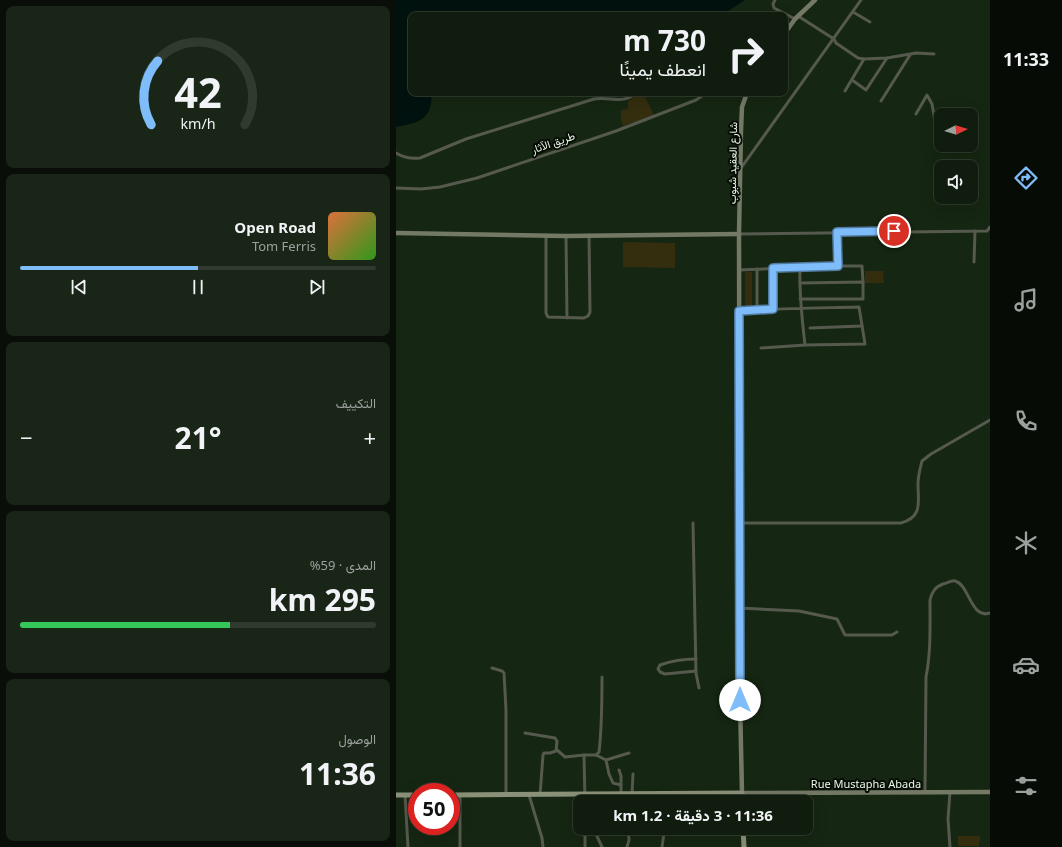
<!DOCTYPE html>
<html lang="ar">
<meta charset="utf-8">
<style>
body{margin:0;font-family:"Noto Sans",Vazirmatn,sans-serif;background:#192517;color:#f1f3f6;direction:rtl;height:100vh;display:flex;flex-direction:column;font-size:15px;white-space:nowrap}
*{box-sizing:border-box;margin:0}
p{font-size:13px;color:#9ca19e}
.icon{flex:none;width:22px;height:22px;fill:none;stroke:currentColor;stroke-width:2;stroke-linecap:round;stroke-linejoin:round}
.map{position:relative;flex:1;overflow:hidden;direction:ltr}
.sheet{display:flex;flex-direction:column;gap:6px;padding:6px;background:#090f08;width:396px}
.sheet>*{flex:none}
.banner{position:absolute;left:12px;top:12px;width:380px;height:84px;border-radius:8px;box-shadow:0 4px 16px #0002,0 0 0 1px #303a2e;direction:rtl;background:#101c0e;color:#f1f3f6;overflow:hidden}
.needle{width:26px;rotate:85deg}
.controls{position:absolute;left:538px;top:108px;display:grid;gap:8px}
.controls a{display:grid;place-items:center;width:44px;height:44px;border-radius:8px;background:#101c0e;box-shadow:0 4px 16px #0002,0 0 0 1px #303a2e;font-size:20px}
.speed{position:absolute;left:12px;top:783px;display:flex;gap:8px;font-size:20px;font-weight:700;text-align:center}
.speed>*{display:grid;place-content:center;width:52px;height:52px;border-radius:50%;background:#101c0e;box-shadow:0 4px 16px #0002,0 0 0 1px #303a2e;line-height:1}
.speed .limit{border:6px solid #d22;background:#fff;color:#111}
.pin{position:absolute;display:grid;place-items:center;width:34px;height:34px;color:#fff;margin:-17px;border:2px solid #fff;border-radius:50%;box-shadow:0 1px 4px #0007}
.me{position:absolute;width:44px;margin:-22px;rotate:0deg;stroke-linejoin:round;filter:drop-shadow(0 0 3px #0008)}
.turn{display:flex;align-items:center;gap:14px;height:84px;padding:0 16px;font-size:18px}
.turn .icon{width:52px;height:52px;stroke-width:2.5}
.turn b{display:block;font-size:28px;line-height:34px}
.big{font-size:30px;font-weight:700;line-height:1.1}
.sheet .card{flex:1;display:flex;flex-direction:column;justify-content:center;gap:6px;min-width:0;padding:0 14px;border-radius:8px;background:#192517}
.sheet .dial{align-items:center;gap:0}
.dial svg{height:104px;overflow:visible;fill:none;stroke:#303a2e;stroke-width:7;stroke-linecap:round;text-anchor:middle}
.dial text{fill:#f1f3f6;stroke:none}
.song{display:flex;align-items:center;gap:12px}
.cover{width:48px;height:48px;border-radius:6px;background:linear-gradient(135deg,hsl(20 70% 55%),hsl(110 70% 35%))}
.played{height:4px;border-radius:2px;background:linear-gradient(90deg,#7ebdf9 50%,#303a2e 50%)}
.keys{display:flex;justify-content:space-around;direction:ltr}
.heat{display:flex;justify-content:space-between;align-items:center;font-size:22px;direction:ltr}
.charge{height:6px;border-radius:3px;background:linear-gradient(90deg,#34c759 59%,#303a2e 0)}
.trip{position:absolute;left:177px;top:795px;width:240px;height:40px;border-radius:8px;background:#101c0e;box-shadow:0 4px 16px #0002,0 0 0 1px #303a2e;font-weight:700;line-height:40px;text-align:center;direction:rtl}
main{display:flex;flex:1;min-height:0}
.tabs{display:flex;flex-direction:column;width:72px;justify-content:space-around;align-items:center;background:#060b06;color:#9ca19e}
.tabs .icon{width:28px;height:28px}
.tabs .on{color:#7ebdf9}
.tabs b{font-size:18px;color:#f1f3f6}
.map>svg:first-child{display:block}
.green{fill:#342e0f}
.water{fill:#00120f}
.lines{fill:none;stroke-linecap:round;stroke-linejoin:round}
.street{stroke:#56594d;stroke-width:3}
.secondary{stroke:#747966;stroke-width:4.5}
.primary{stroke:#8b9178;stroke-width:5}
.route-casing{stroke:#527ba2;stroke-width:10}
.route{stroke:#7ebdf9;stroke-width:7}
.labels{text-anchor:middle;dominant-baseline:central;stroke-width:4;stroke-linejoin:round;paint-order:stroke}
.street-label{font-size:11px;fill:#ecf7ea;stroke:#060d05}
</style>
<main>
<nav class="tabs">
<b>11:33</b>
<svg class="icon on" aria-label="directions" viewBox="0 0 24 24"><path d="M12 3l9 9-9 9-9-9zM9 14v-3h6M13 9l2 2-2 2"/></svg>
<svg class="icon" aria-label="music" viewBox="0 0 24 24"><path d="M9 18V5l10-2v13"/><circle cx="6" cy="18" r="3"/><circle cx="16" cy="16" r="3"/></svg>
<svg class="icon" aria-label="phone" viewBox="0 0 24 24"><path d="M5 4h4l2 5-3 2q2 4 5 5l2-3 5 2v4C11 20 4 13 5 4z"/></svg>
<svg class="icon" aria-label="climate" viewBox="0 0 24 24"><path d="M12 3v18M4 7l16 10M4 17L20 7"/></svg>
<svg class="icon" aria-label="car" viewBox="0 0 24 24"><path d="M5 17H2v-5l4-1 3-4h7l3 4 3 1v5h-3M9 17h6M6 11h13"/><circle cx="7" cy="17" r="2"/><circle cx="17" cy="17" r="2"/></svg>
<svg class="icon" aria-label="filters" viewBox="0 0 24 24"><path d="M4 7h16M4 17h16"/><circle cx="9" cy="7" r="2"/><circle cx="15" cy="17" r="2"/></svg>
</nav>
<div class="map">
<svg width="594" height="847" viewBox="0 0 594 847">
<rect width="100%" height="100%" fill="#152612"/>
<g class="green">
<polygon points="242,93 247,93 258,115 227,126 225,119 225,110 232,109 232,102"/>
<polygon points="227,242 279,243 279,268 227,267"/>
<polygon points="469,271 487,271 488,283 469,283"/>
<rect x="349" y="272" width="7" height="35"/>
<polygon points="562,836 584,836 583,846 562,846"/>
</g>
<path class="water" d="M0 0H349L326 15H15V93H35C35 96 36 100 35 103 33 122 15 124 0 127Z"/>
<g class="lines">
<g class="street">
<polyline points="379,0 377,4 378,8 399,19"/>
<polyline points="457,12 474,22"/>
<polyline points="402,16 438,39 440,43 462,58 468,59 491,58 520,53 538,54"/>
<polyline points="456,80 470,90 491,58"/>
<polyline points="449,91 468,59"/>
<polyline points="340,93 349,96"/>
<polyline points="485,101 514,55"/>
<polyline points="520,114 531,95 536,104 539,121"/>
<path d="M0 153C8 158 15 159 24 158L70 139 198 99C212 96 229 105 239 93"/>
<polyline points="345,168 465,0"/>
<polyline points="0,188 25,189 44,187 81,178 220,131 300,100 309,94 316,93"/>
<polyline points="343,234 591,231 594,227"/>
<polyline points="150,236 150,313 152,317 188,318 192,316 194,312 193,235"/>
<polyline points="170,236 171,318"/>
<polyline points="578,262 579,231"/>
<polyline points="442,266 466,266 467,282"/>
<polyline points="343,270 442,266 441,232"/>
<polyline points="404,283 467,282 467,299 404,299"/>
<polyline points="377,309 377,268"/>
<polyline points="361,310 361,269"/>
<path d="M343 311C383 308 423 308 463 307L469 344 409 345C406 319 403 294 404 268"/>
<polyline points="414,328 466,326"/>
<polyline points="365,348 409,345"/>
<polyline points="297,523 300,673 303,688"/>
<path d="M343 523H505C527 517 522 502 522 484 522 476 524 469 526 461L535 454 594 420"/>
<polyline points="343,608 403,611 441,619 449,635 496,635 501,632"/>
<path d="M300 659C288 659 275 661 264 665L262 669 264 672 269 674 300 671"/>
<polyline points="96,668 106,671 108,673 110,710 110,795"/>
<polyline points="129,733 159,738 161,741 160,751 154,753 148,753 147,755 144,795"/>
<polyline points="161,750 169,757 188,755"/>
<path d="M200 755 203 752C206 727 206 702 206 677"/>
<polyline points="223,770 225,776 225,794"/>
<polyline points="225,785 217,783 213,774 210,760 233,753"/>
<path d="M529 792 530 677C535 652 534 626 534 600 536 592 539 587 547 584 551 583 556 580 559 581 573 584 575 620 594 613"/>
<polyline points="231,794 231,802"/>
<polyline points="236,794 237,774"/>
<polyline points="9,795 12,847"/>
<polyline points="64,795 64,847"/>
<polyline points="133,795 146,838 147,847"/>
<polyline points="189,802 188,755 200,755 210,760"/>
<polyline points="189,830 200,834 206,847"/>
<polyline points="189,847 189,829"/>
<polyline points="231,847 233,840 232,828"/>
<polyline points="266,847 268,833 347,834"/>
<polyline points="554,847 552,819 554,792"/>
</g>
<g class="secondary">
<polyline points="389,33 399,19 419,0"/>
<polyline points="351,93 346,107 345,130 343,234 344,700 346,793 594,792"/>
<polyline points="0,233 170,236 343,234"/>
</g>
<g class="primary">
<polyline points="0,795 21,795"/>
<polyline points="55,795 346,793 347,802"/>
<polyline points="347,828 348,847"/>
</g>
</g>
<g class="lines">
<defs>
<polyline id="route" points="344,700 343,311 377,309 377,268 442,266 441,232 498,231"/>
</defs>
<use href="#route" class="route-casing"/>
<use href="#route" class="route"/>
</g>
<g class="labels">
<g class="street-label">
<text transform="translate(157 142) rotate(-19)">طريق الآثار</text>
<text transform="translate(336 163) rotate(-89)">شارع العقيد شبوب</text>
<text x="470" y="783">Rue Mustapha Abada</text>
</g>
</g>
</svg>
<div class="controls">
<a><svg class="needle" viewBox="-14 -14 28 28"><path d="M0-13l5 13h-10z" fill="#e53935"/><path d="M0 13l5-13h-10z" fill="#9ca19e"/></svg></a>
<a><svg class="icon" aria-label="sound" viewBox="0 0 24 24"><path d="M4 9h4l5-4v14l-5-4H4zM17 9q2 3 0 6"/></svg></a>
</div>
<div class="speed"><div class="limit">50</div></div>
<div class="pin" style="left:498px;top:231px;background:#d93025"><svg class="icon" aria-label="arrive" viewBox="0 0 24 24"><path d="M6 21V4h12l-3 4 3 4H6"/></svg></div>
<svg class="me" style="left:344px;top:700px" viewBox="-20 -20 40 40"><circle r="19" fill="#fff"/><path d="M0-13L10 11 0 6-10 11z" fill="#7ebdf9"/></svg>
<div class="trip">11:36 · 3 دقيقة · 1.2 km</div>
<div class="banner">
<div class="turn"><svg class="icon" aria-label="right" viewBox="0 0 24 24"><path d="M7 20v-9h11M14 6l5 5-5 5"/></svg><div><b>730 m</b>انعطف يمينًا</div></div>
</div>
</div>
<section class="sheet">
<div class="card dial"><svg viewBox="0 0 100 80">
<path d="M14 69A42 42 0 1 1 86 69"/>
<path d="M14 69A42 42 0 0 1 19 20" stroke="#7ebdf9"/>
<text x="50" y="56" font-size="32" font-weight="700">42</text>
<text x="50" y="72" font-size="11">km/h</text>
</svg></div>
<div class="card">
<div class="song"><i class="cover"></i><div><b>Open Road</b><p>Tom Ferris</p></div></div>
<div class="played"></div>
<div class="keys"><svg class="icon" aria-label="previous" viewBox="0 0 24 24"><path d="M18 5L8 12l10 7zM5 5v14"/></svg><svg class="icon" aria-label="pause" viewBox="0 0 24 24"><path d="M8 5v14M16 5v14"/></svg><svg class="icon" aria-label="next" viewBox="0 0 24 24"><path d="M6 5l10 7-10 7zM19 5v14"/></svg></div>
</div>
<div class="card"><p>التكييف</p>
<div class="heat"><a>−</a><b class="big">21°</b><a>+</a></div>
</div>
<div class="card"><p>المدى · 59%</p><b class="big">295 km</b><div class="charge"></div></div>
<div class="card"><p>الوصول</p><b class="big">11:36</b></div>
</section>
</main>
